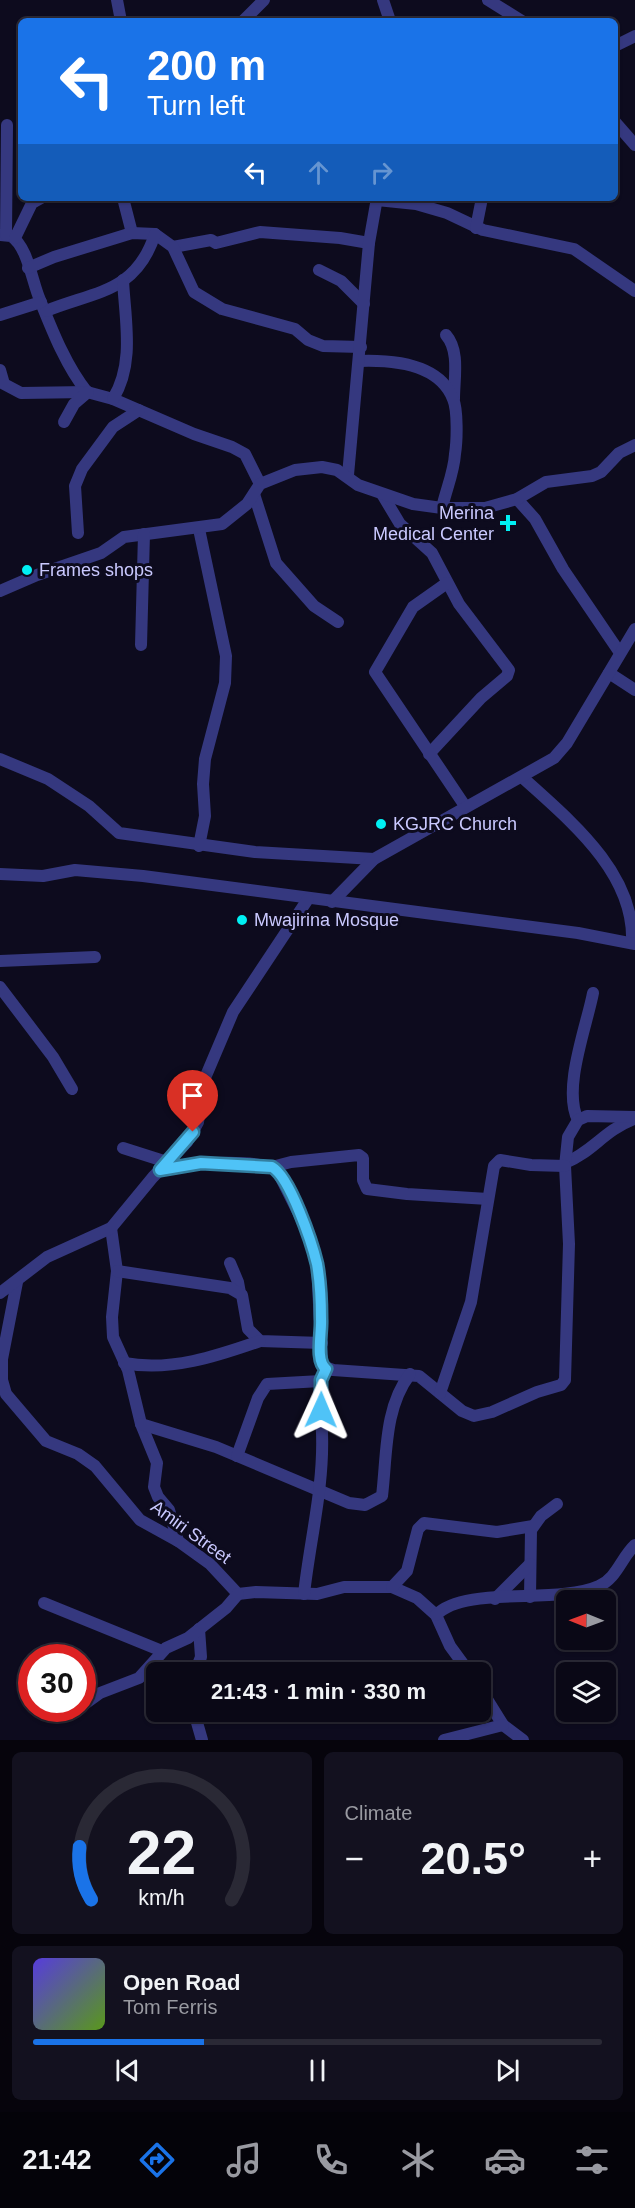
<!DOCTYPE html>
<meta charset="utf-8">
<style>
body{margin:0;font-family:Helvetica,sans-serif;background:#13111f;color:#f1f3f6;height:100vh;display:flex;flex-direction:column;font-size:22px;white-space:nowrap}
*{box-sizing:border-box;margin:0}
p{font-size:20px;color:#999aa1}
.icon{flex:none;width:33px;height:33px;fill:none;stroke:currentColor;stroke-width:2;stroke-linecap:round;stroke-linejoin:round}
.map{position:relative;height:1740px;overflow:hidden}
.sheet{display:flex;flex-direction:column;gap:12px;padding:12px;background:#06040c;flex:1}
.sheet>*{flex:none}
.hud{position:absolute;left:18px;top:18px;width:600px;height:183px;border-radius:9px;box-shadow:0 2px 4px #0004,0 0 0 2px #2a2935;background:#1a73e8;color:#fff;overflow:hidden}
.needle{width:39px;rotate:271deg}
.fabs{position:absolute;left:556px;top:1590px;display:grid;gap:12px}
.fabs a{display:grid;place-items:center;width:60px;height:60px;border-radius:9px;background:#0a0816;box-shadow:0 2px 4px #0004,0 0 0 2px #2a2935;font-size:30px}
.speed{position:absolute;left:18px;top:1644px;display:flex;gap:12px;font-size:30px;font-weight:700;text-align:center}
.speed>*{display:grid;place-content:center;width:78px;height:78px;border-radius:50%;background:#0a0816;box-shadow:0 2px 4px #0004,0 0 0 2px #2a2935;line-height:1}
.speed .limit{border:9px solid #d22;background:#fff;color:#111}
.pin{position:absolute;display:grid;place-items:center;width:51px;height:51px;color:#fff;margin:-62px -26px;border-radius:50% 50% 50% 0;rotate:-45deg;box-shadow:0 0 6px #0007}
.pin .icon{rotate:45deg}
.me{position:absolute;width:66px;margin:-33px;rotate:1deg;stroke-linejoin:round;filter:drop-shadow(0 0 4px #0008)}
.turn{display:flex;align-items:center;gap:21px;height:126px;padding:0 30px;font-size:27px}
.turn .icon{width:78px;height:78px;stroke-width:2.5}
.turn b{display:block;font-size:42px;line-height:51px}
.lanes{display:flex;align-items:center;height:57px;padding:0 30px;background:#0003;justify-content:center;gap:30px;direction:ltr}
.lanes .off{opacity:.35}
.big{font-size:45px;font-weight:600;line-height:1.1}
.sheet .tile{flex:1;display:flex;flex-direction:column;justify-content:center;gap:9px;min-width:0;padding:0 21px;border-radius:9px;background:#13111f}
.sheet .dial{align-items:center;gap:0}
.dial svg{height:156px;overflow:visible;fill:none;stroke:#2a2935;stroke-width:7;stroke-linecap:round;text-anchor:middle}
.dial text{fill:#f1f3f6;stroke:none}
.song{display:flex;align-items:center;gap:18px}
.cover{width:72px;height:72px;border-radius:9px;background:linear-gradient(135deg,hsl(250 70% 55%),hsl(90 70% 35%))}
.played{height:6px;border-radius:3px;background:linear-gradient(90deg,#1a73e8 30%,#2a2935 30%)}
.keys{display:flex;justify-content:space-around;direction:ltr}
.heat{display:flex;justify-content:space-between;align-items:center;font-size:33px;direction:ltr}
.sheet .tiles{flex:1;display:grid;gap:12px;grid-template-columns:1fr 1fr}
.tile:last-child{grid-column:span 2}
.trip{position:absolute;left:146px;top:1662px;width:345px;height:60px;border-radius:9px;background:#0a0816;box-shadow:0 2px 4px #0004,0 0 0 2px #2a2935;font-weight:600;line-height:60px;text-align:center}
.dock{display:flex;height:96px;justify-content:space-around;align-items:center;background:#040309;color:#999aa1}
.dock .icon{width:42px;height:42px}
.dock .selected{color:#1a73e8}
.dock b{font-size:27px;color:#f1f3f6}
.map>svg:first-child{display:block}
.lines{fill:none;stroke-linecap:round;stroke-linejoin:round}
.minor{stroke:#35387f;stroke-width:12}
.route-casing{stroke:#337fa1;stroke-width:15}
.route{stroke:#4fc3f7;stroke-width:10}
.poi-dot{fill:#00f0f4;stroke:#0d0b1e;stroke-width:2}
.labels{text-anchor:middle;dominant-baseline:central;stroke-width:6;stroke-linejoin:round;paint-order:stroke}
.poi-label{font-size:18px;fill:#cac9ff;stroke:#0d0b1e;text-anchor:start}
.street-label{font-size:18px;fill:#cac9ff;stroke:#0d0b1e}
</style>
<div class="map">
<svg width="635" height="1740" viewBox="0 0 635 1740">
<rect width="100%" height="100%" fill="#0d0b1e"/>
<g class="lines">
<g class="minor">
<polyline points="117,0 121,21"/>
<polyline points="383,0 390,21"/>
<polyline points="488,0 522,21"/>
<polyline points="243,21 264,0"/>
<polyline points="615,46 635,36"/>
<polyline points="615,122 635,145"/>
<polyline points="123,198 132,233"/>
<polyline points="377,200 416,204 447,213 483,230 574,249 635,291"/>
<polyline points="476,228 482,198"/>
<path d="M0 235 11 236C28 247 32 282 40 300 52 330 66 366 87 392L113 399 194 434 232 447 245 454 260 484"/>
<polyline points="6,235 7,125"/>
<polyline points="15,238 32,203 41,198"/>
<polyline points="173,247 211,240 216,243 260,232 340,238 369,243"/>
<polyline points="28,268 54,257 132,233 155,234 173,247 194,292 222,309 295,329 308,340 323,346 361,347"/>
<polyline points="319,270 341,281 364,304"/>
<path d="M46 311C95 291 136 293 155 234"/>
<polyline points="0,315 41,302"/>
<path d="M446 335C460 351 454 378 454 399"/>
<path d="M360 361C392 360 439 363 453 399 458 410 457 442 455 454 454 472 446 490 442 508"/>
<polyline points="0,370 4,384 21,393 87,392"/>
<path d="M113 399C135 363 125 320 123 280"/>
<polyline points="64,422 74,404 88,392"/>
<polyline points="348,475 369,243 377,198"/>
<polyline points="254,494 276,563 314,606 338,622"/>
<polyline points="382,494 400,524 432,553 459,604 509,670 507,676 481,698 429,754"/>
<polyline points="517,499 535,519 563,569 620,653"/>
<polyline points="199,529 226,656 225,683 205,759 203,784 205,816 199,846"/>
<polyline points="78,533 75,486 82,469 113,427 139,410"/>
<polyline points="447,583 413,607 375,672 465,806"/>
<polyline points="0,591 37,575 101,553 124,537 222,524 247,504 260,484 295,470 322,467 337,470 358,485 413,504 442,508 485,508 517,499 546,482 592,476 601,472 619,453 635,445"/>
<polyline points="141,645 144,534"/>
<polyline points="609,673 635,690"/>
<polyline points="0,759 48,779 89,806 119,833 255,852 374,859"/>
<path d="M522 777C568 819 635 872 632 942"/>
<polyline points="0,874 43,876 75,870 143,876 578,933 635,944"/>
<polyline points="332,902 374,859 554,758 567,743 635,629"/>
<polyline points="0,961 95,957"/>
<polyline points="0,987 53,1057 72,1089"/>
<path d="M578 1120C562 1089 587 1025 593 993"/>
<polyline points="123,1148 167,1162"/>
<path d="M565 1163C594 1151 603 1131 634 1119"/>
<polyline points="272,1167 291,1162 359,1155 363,1158 363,1180 367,1189 407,1194 488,1199"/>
<path d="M160 1170C185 1163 254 1158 277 1170L306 1228 317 1264 322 1366 333 1370 419 1376 462 1411 474 1416 492 1412 537 1392 561 1385 565 1380 569 1244 565 1166 568 1137 578 1120 587 1116 635 1117"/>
<polyline points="111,1228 117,1271 112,1317 113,1337 128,1370 141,1424 157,1463 154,1487 158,1497 169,1510 178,1541"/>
<polyline points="230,1263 238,1282 240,1293"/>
<polyline points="117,1271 230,1288 242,1295 248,1329 260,1341 322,1343"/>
<polyline points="17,1282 2,1359 2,1380 6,1394 46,1441 78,1454 95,1466 140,1520 178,1541 210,1564 238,1594 256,1592 317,1594 344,1587 392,1587 417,1598 436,1615 450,1646 469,1672"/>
<polyline points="0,1293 47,1257 111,1228 153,1177 187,1142 198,1122 205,1078 233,1012 308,899"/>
<path d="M124 1363C170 1372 217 1356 260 1341"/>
<polyline points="440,1393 471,1302 494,1166 500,1160 531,1165 565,1166"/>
<path d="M141 1424 216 1447 349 1503 365 1505 382 1496C387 1455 384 1408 410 1374"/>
<polyline points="237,1456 258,1398 267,1384 321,1381"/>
<polyline points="392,1587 407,1571 418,1529 424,1523 497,1532 533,1526"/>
<path d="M304 1594C310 1540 324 1487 322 1433 321 1415 315 1383 326 1369"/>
<polyline points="530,1597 531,1530 541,1516 557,1504"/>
<polyline points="495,1599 530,1564"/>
<polyline points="44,1603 162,1651"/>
<path d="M436 1615C465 1585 557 1605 599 1586 617 1578 621 1558 635 1545"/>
<polyline points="195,1672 201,1657 199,1629"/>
<polyline points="480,1688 503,1725 523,1740"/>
<polyline points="82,1706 100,1693 139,1678 166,1648 188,1638 226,1608 238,1594"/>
<polyline points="194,1712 202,1740"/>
<polyline points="444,1740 503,1725"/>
</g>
</g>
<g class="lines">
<defs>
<path id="route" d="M193 1132 160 1170 201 1163 272 1167C290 1177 312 1243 317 1264 320 1281 321 1301 321 1319 322 1332 315 1361 326 1369L321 1380V1410"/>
</defs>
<use href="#route" class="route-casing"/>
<use href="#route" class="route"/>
</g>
<g class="poi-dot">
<path d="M505 514h6v6h6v6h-6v6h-6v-6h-6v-6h6z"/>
<circle cx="27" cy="570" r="6"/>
<circle cx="381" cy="824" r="6"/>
<circle cx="242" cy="920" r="6"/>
</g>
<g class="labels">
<g class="poi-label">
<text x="494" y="513" text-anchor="end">Merina<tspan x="494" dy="21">Medical Center</tspan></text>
<text x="39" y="570">Frames shops</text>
<text x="393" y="824">KGJRC Church</text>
<text x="254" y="920">Mwajirina Mosque</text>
</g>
<g class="street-label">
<text transform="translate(191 1532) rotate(36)">Amiri Street</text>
</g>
</g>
</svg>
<div class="fabs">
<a><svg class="needle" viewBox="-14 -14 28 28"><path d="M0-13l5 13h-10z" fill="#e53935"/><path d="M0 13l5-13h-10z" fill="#999aa1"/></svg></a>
<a><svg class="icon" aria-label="layers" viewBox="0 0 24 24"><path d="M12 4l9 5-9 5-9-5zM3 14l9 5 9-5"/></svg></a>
</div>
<div class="speed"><div class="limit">30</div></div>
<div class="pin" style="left:193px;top:1132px;background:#d93025"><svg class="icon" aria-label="arrive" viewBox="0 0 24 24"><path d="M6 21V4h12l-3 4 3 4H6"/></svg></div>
<svg class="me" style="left:321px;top:1410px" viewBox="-20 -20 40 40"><path d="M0-17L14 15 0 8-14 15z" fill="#4fc3f7" stroke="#fff" stroke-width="4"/></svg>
<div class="trip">21:43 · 1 min · 330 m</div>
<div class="hud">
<div class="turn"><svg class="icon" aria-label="left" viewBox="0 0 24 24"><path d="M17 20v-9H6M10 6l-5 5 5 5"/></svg><div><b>200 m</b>Turn left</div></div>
<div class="lanes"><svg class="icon" aria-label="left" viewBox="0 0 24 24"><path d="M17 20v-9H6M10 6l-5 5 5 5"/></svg><svg class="icon off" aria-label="ahead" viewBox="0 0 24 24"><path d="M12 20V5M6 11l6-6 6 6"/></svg><svg class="icon off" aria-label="right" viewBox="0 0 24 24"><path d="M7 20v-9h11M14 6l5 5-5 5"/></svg></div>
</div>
</div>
<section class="sheet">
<div class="tiles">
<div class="tile dial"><svg viewBox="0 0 100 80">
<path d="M14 69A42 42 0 1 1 86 69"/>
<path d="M14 69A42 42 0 0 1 8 42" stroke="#1a73e8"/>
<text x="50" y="56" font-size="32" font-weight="700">22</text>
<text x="50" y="72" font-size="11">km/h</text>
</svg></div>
<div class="tile"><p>Climate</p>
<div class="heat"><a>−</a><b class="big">20.5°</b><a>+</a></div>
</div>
<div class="tile">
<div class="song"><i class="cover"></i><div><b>Open Road</b><p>Tom Ferris</p></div></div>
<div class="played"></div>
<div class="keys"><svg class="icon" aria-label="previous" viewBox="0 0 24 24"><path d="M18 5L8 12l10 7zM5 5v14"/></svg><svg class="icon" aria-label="pause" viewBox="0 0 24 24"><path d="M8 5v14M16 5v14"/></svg><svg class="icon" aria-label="next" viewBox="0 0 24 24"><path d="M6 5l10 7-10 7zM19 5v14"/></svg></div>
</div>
</div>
</section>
<nav class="dock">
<b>21:42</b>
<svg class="icon selected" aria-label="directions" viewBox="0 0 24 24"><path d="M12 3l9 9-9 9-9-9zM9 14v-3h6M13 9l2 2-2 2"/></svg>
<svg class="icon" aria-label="music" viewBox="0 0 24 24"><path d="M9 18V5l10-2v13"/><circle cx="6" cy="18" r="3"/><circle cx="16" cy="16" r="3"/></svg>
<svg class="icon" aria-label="phone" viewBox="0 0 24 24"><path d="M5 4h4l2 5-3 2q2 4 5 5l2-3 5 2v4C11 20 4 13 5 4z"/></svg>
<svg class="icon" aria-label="climate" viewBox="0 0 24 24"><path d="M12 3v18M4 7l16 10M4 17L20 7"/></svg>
<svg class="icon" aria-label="car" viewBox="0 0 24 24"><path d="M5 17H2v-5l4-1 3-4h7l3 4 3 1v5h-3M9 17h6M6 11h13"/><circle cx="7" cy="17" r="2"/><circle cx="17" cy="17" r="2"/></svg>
<svg class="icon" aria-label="filters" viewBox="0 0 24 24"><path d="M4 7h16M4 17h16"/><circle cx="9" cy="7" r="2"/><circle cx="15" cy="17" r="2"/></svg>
</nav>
